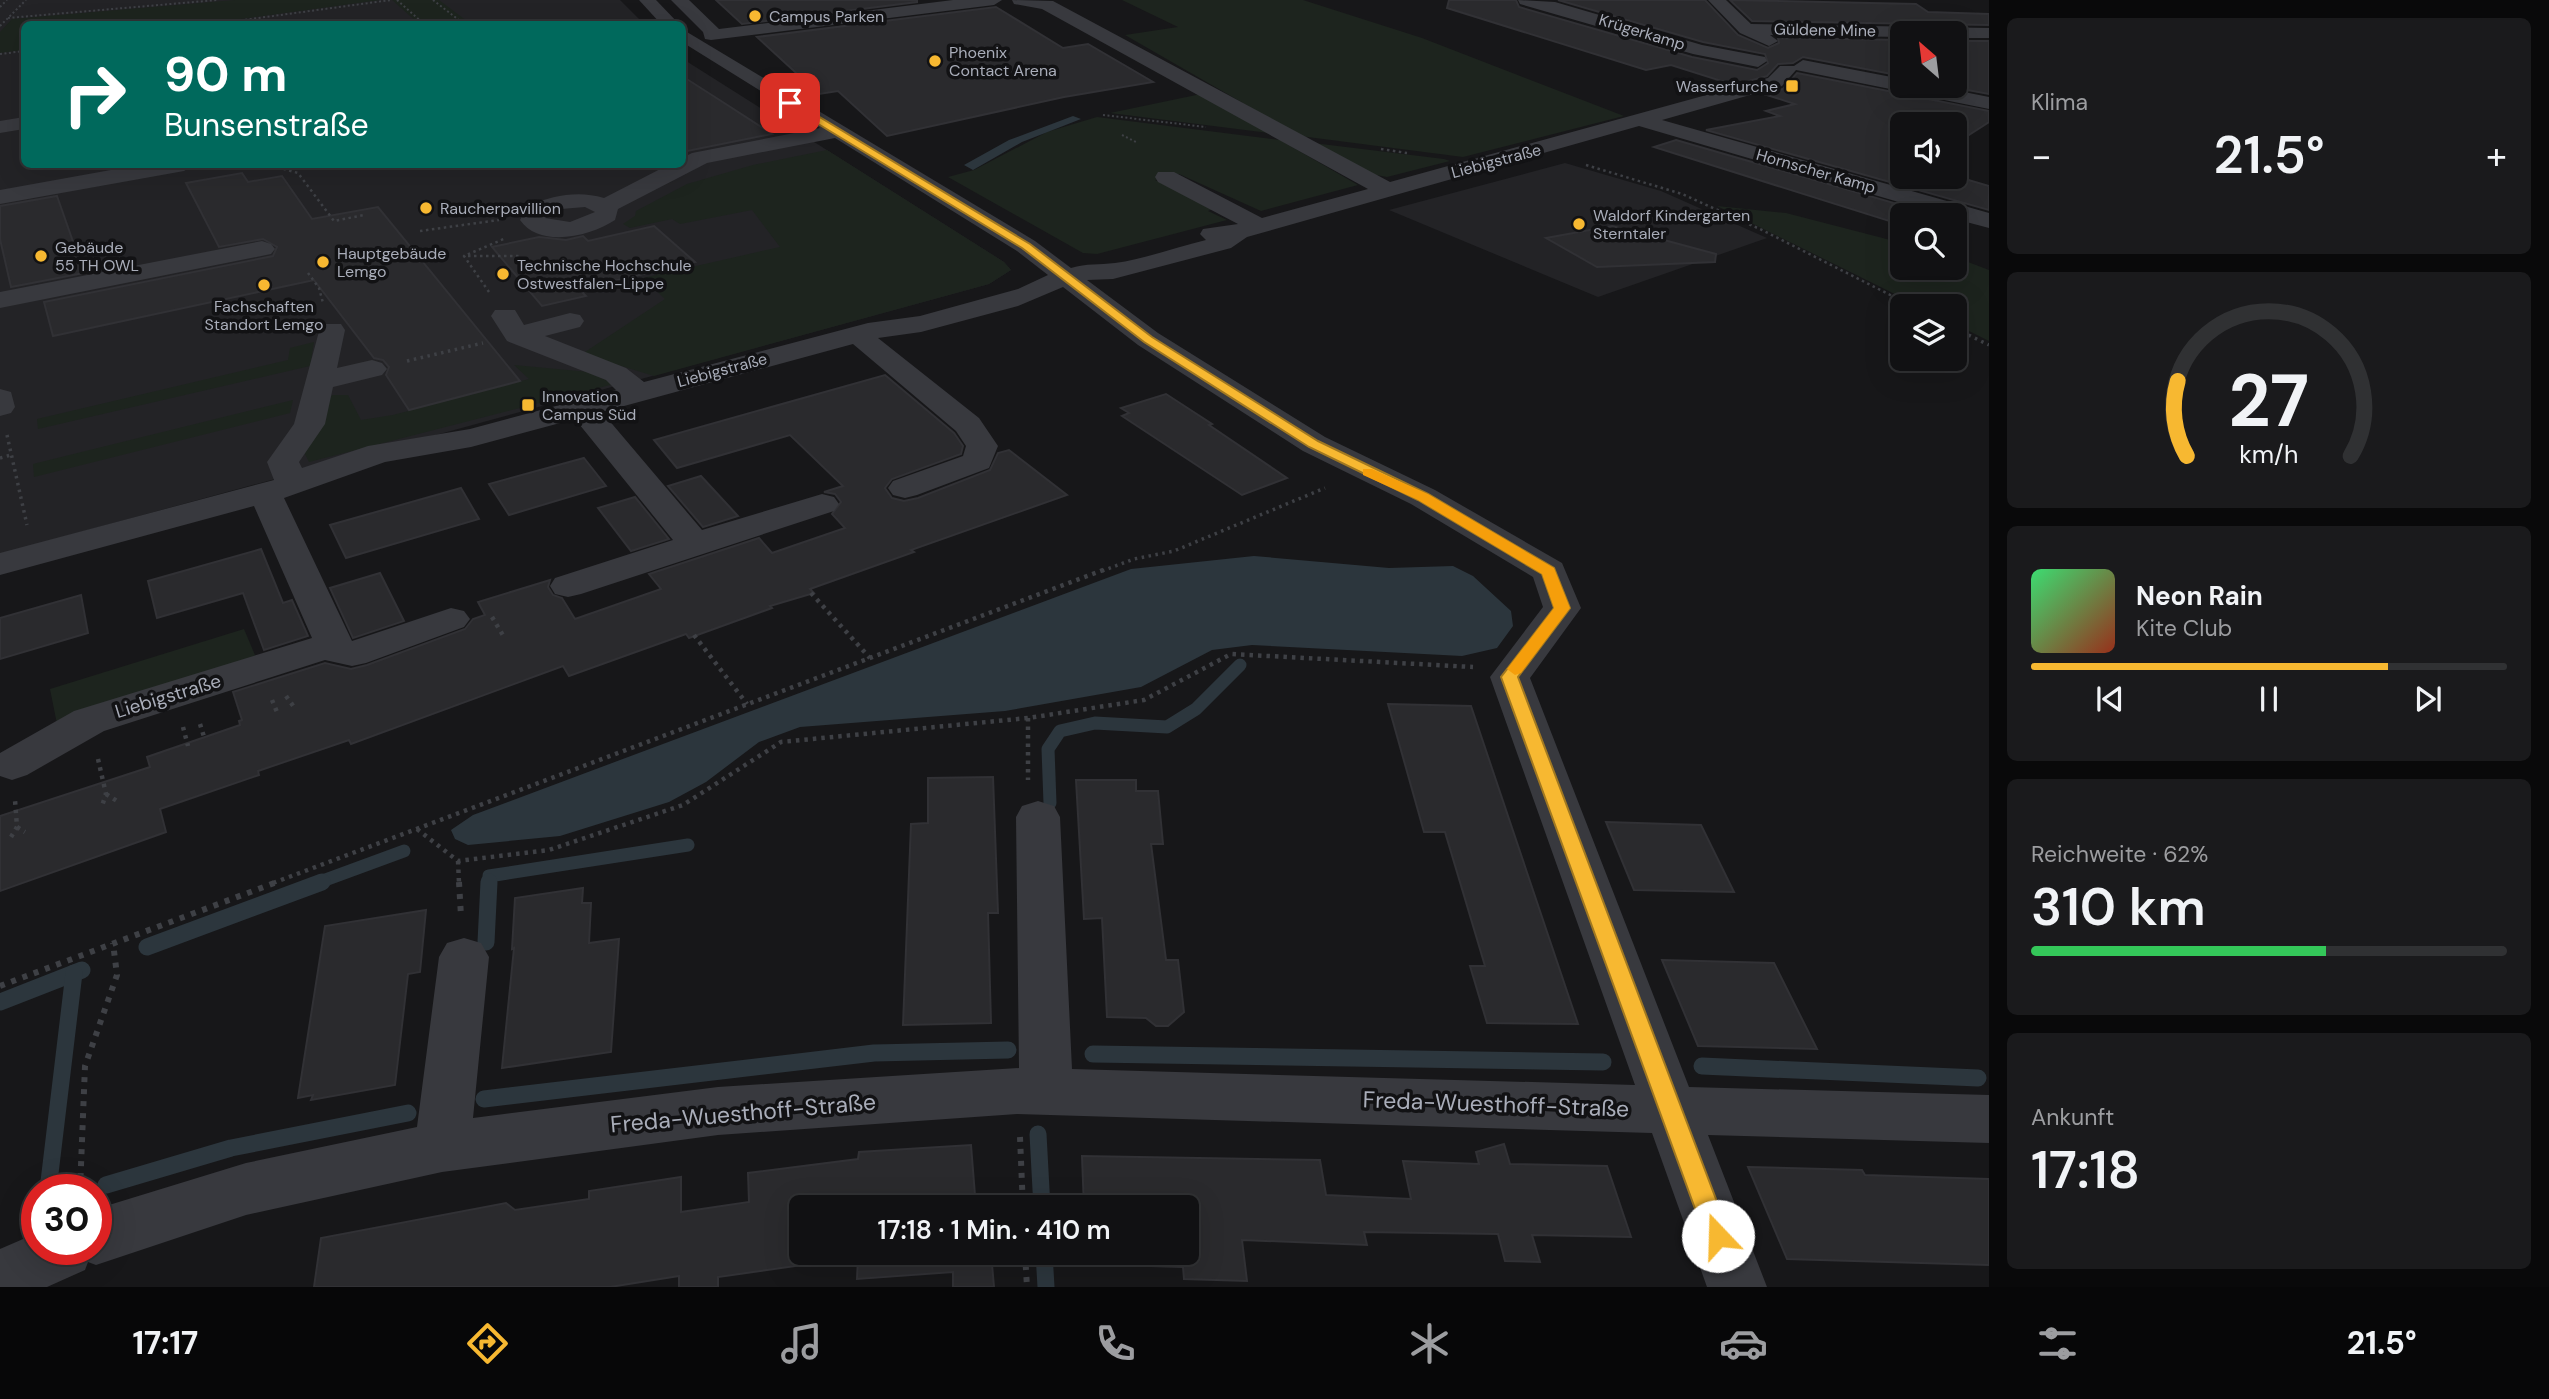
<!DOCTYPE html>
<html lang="de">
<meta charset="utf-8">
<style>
body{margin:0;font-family:"DM Sans",sans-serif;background:#1a1a1c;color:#f1f3f6;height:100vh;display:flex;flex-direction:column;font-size:26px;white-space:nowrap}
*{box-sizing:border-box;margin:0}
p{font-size:23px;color:#9c9da0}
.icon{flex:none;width:38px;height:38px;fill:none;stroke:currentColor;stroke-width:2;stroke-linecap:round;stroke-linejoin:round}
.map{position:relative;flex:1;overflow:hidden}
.sheet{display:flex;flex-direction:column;gap:18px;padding:18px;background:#09090a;width:560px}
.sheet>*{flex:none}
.guide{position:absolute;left:21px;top:21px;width:665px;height:147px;border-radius:10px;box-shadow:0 7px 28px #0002,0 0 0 2px #303133;background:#00695c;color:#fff;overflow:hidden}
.needle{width:46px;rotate:332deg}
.fabs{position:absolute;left:1890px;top:21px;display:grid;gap:14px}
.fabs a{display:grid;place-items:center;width:77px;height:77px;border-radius:10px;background:#111113;box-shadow:0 7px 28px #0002,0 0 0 2px #303133;font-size:35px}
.speed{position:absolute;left:21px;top:1174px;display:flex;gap:14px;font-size:35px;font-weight:700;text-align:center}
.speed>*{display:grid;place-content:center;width:91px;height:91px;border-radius:50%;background:#111113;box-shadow:0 7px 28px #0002,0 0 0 2px #303133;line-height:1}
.speed .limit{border:10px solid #d22;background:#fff;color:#111}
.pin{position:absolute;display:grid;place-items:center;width:60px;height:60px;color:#fff;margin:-30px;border-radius:14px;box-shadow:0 4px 10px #0006}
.me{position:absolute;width:77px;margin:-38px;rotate:339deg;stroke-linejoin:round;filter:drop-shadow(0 0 5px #0008)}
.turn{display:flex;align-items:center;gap:24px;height:147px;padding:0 28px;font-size:32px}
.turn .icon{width:91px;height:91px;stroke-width:2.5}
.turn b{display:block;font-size:49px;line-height:60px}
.big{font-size:52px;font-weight:600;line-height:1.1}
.sheet .widget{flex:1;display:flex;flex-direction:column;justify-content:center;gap:10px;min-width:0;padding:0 24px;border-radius:10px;background:#1a1a1c}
.sheet .dial{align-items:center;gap:0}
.dial svg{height:182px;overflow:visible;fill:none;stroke:#303133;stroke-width:7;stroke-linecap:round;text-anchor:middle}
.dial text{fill:#f1f3f6;stroke:none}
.song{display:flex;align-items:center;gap:21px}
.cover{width:84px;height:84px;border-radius:10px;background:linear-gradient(135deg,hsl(140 70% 55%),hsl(10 70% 35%))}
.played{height:7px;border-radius:4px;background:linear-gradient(90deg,#f7b831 75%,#303133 75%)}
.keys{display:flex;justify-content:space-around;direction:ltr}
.heat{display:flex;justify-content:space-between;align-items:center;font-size:38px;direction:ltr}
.charge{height:10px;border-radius:5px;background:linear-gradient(90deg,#34c759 62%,#303133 0)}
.trip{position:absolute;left:789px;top:1195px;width:410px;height:70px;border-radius:10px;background:#111113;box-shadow:0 7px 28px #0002,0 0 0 2px #303133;font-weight:600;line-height:70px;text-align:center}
.dock{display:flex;height:112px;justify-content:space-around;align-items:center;background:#070708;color:#9c9da0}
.dock .icon{width:49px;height:49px}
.dock .on{color:#f7b831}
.dock b{font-size:32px;color:#f1f3f6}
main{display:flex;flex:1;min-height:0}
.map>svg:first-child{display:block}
.built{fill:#232326}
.green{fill:#1d241e}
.water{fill:#2c363d}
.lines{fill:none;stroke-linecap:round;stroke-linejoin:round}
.stream-far1{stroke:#2c363d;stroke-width:13}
.stream{stroke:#2c363d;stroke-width:17}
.building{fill:#2a2a2d;stroke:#313135;stroke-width:2}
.path-far4{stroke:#3e4045;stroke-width:2;stroke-dasharray:2 2.5;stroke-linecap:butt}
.path-far3{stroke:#3e4045;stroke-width:2.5;stroke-dasharray:2.5 3.5;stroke-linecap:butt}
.path-far2{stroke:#3e4045;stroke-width:3.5;stroke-dasharray:2.5 4.5;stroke-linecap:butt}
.path-far1{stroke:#3e4045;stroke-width:4.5;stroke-dasharray:3.5 5;stroke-linecap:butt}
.path{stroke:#3e4045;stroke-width:6;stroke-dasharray:5 7;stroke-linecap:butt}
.minor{fill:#38393e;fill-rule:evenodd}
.route{fill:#f7b831;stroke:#a17820;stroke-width:2}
.slow{fill:#f59e0b}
.poi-dot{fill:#f7b831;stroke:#121214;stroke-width:2.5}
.labels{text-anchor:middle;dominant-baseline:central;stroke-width:7;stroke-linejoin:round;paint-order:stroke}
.far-poi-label{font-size:16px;fill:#a9adb9;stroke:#121214;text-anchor:start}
.far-street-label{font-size:16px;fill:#a9adb9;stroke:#121214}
.street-label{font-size:19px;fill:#a9adb9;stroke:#121214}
.near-street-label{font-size:23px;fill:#a9adb9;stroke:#121214}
</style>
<main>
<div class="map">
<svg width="1989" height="1287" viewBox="0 0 1989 1287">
<rect width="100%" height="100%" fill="#171719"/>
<g class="built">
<polygon points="0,0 620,0 644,24 24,24 24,164 682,164 683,59 1004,262 1011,270 989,284 0,554"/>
<polygon points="1565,163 1661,191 1767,238 1598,297 1389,210"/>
</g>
<g class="green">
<polygon points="235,0 380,0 205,24 24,24 24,50 0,53 0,32 12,19"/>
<polygon points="392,0 439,0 471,24 419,24"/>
<polygon points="1122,0 1303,0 1422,38 1624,116 1463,157 1300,136 1125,35 1178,27"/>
<polygon points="1201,94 1269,133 1110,113"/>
<polygon points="1097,117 1280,140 1358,185 1261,211 1179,174 1155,180 1213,209 1208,211 1227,220 1097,254 1083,253 948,177 974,170 1047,132"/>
<polygon points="1313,143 1444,159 1450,161 1387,177 1371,174"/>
<polygon points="827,150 1004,262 1011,270 989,284 654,376 582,354 665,299 643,278 780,247 752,210 680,224 672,219 630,228 623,224 635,216 636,211 687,184 753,165"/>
<polygon points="1717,206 1786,213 1902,243 1902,268 1955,268 1955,257 1989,270 1989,341 1955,324 1955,306 1919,306"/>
<polygon points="314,342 310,366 38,429 37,419 288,360 290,348"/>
<polygon points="514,365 589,372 614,384 309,462 301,446 332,395 348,395 361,420 393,415 529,379"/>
<polygon points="293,400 290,413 34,477 33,464"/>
<polygon points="244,629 257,660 57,724 50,689"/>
</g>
<g class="water">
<polygon points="1073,116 1081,119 1022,142 973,170 964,165 1009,140"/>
<polygon points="1254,556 1389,568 1453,566 1473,576 1511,611 1513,626 1497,648 1462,656 1252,645 1212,650 1141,687 1005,711 800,727 759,742 706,782 669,802 560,836 468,845 455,839 451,830 473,815 1131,569"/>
</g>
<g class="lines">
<g class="stream-far1">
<polyline points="1050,803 1048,749 1060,731 1095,723 1167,727 1196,709 1240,665"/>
<polyline points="317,883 404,851"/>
<polyline points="489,883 489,876 688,845"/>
</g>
<g class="stream">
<polyline points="486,942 489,882"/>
<polyline points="147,947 322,882"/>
<polyline points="0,1002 82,970"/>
<polyline points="1093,1054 1603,1062"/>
<polyline points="1702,1066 1978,1078"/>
<polyline points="484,1099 874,1053 1008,1050"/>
<polyline points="1038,1134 1042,1208"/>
<polyline points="106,1185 231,1148 408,1113"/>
<polyline points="48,1190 74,973"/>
<polyline points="1044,1253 1046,1287"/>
</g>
</g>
<g class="building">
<polygon points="716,0 917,0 917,2 742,24"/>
<polygon points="1449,0 1516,0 1519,7 1692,57 1757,70 1768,63 1765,54 1703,42 1558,0 1705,0 1738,35 1768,48 1779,43 1778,38 1902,40 1902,76 1803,57 1793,63 1778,64 1767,76 1734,85 1671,65 1646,70 1447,8"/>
<polygon points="1730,0 1916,4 1928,12 1989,14 1989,25 1752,21"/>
<polygon points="996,7 1063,48 1088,44 1153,82 1064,97 887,136 838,91 819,94 757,37"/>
<polygon points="1955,41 1989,41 1989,94 1946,86 1955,86"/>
<polygon points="1797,73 1989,111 1989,122 1955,144 1955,124 1902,124 1902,177 1955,176 1989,186 1989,210 1706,130 1780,116 1766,111 1795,104 1764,94 1783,89"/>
<polygon points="682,76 718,99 772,134 682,152"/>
<polygon points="1676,140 1935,215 1902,215 1902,225 1654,147"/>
<polygon points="242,173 248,182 282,176 312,219 378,207 520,381 409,410 386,375 389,367 383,360 374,358 314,280 53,336 44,302 273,256 277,247 263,239 219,247 186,183"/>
<polygon points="57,196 84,273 11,287 0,239 0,206"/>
<polygon points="654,226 695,262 579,289 586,296 542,306 492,247 539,237 566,240 583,236 588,241"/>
<polygon points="1612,226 1716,254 1715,262 1597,267 1546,238"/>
<polygon points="885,375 954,433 963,446 961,454 892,479 885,488 892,498 904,501 918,498 990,470 998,453 1009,450 1067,495 911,550 914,552 810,589 814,593 770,606 772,608 689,638 686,634 569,676 563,666 351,744 349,740 258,771 259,775 160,809 166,832 0,891 0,816 150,767 147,757 240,725 239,721 242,720 233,692 325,663 351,669 367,665 465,629 473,619 485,615 478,602 550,580 548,587 553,595 562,598 575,619 661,589 649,574 759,538 772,553 845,528 832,514 841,502 835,494 824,492 843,486 790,435 677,468 654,440"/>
<polygon points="1166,394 1212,424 1209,425 1287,478 1242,495 1122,416 1129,413 1121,408"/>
<polygon points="584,458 606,486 509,515 489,484"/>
<polygon points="701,476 738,516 703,527 668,486"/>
<polygon points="461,488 479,519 346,558 330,525"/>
<polygon points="635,497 669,539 631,551 598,508"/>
<polygon points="261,549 283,603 292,600 308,636 264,650 243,593 157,618 148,581"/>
<polygon points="380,573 404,621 353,638 330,588"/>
<polygon points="81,595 88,633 0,659 0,618"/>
<polygon points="1388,704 1471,706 1578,1024 1487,1023 1470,966 1485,966 1445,832 1424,832"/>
<polygon points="993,777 998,913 988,913 991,1023 903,1025 911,824 928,823 928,778"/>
<polygon points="1076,780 1136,780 1136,791 1158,791 1163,844 1151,844 1166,960 1178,960 1184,1012 1168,1026 1156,1026 1146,1018 1107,1017 1102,918 1084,919"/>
<polygon points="1606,822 1701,825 1734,892 1634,890"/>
<polygon points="583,888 582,903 591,903 589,943 619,939 611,1052 502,1068 514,948 512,949 515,898"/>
<polygon points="426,910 420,972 408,974 395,1085 311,1100 313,1095 298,1098 325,926"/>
<polygon points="1662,960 1774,963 1817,1049 1698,1046"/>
<polygon points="1504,1144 1510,1164 1607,1166 1631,1237 1532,1235 1540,1262 1505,1261 1498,1234 1364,1232 1367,1245 1242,1240 1247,1281 1184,1279 1183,1267 1085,1264 1085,1253 1186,1253 1186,1208 1084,1208 1082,1156 1320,1160 1326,1195 1411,1199 1403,1161 1479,1164 1476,1152"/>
<polygon points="971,1145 976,1208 802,1208 802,1253 991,1253 994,1287 953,1287 953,1272 857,1279 858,1257 718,1277 718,1287 679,1287 679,1276 610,1287 314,1287 321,1238 506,1203 515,1210 589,1199 589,1191 681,1177 681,1212 749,1202 748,1173 858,1159 859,1152"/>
<polygon points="1748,1167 1862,1170 1865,1175 1989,1179 1989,1265 1787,1259"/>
</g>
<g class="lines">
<g class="path-far4">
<polyline points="397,0 424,24"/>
<polyline points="433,0 464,24"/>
<polyline points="0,7 7,0"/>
<polyline points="8,18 217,0"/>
<polyline points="214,24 391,0"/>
<polyline points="0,26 26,0"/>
<polyline points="0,54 24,51"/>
<polyline points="1103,115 1206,127"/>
<polyline points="1122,135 1136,142"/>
</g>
<g class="path-far3">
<polyline points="1381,149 1407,153"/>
<polyline points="266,164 298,173 334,221 364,215"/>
<polyline points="1586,165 1682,194 1762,230 1912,306"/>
<polyline points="420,231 499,220"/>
<polyline points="468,256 520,256"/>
<polyline points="308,273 319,288 323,303"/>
<polyline points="489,292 464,256 506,238"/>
<polyline points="1955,328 1960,330"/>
</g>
<g class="path-far2">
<polyline points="1956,329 1989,345"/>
<polyline points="407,361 483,343"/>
<polyline points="7,435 27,525"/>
<polyline points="0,458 11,455"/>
<polyline points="1102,571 1134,559 1174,551 1325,488"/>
</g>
<g class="path-far1">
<polyline points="811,593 870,658"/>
<polyline points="492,617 504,637"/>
<polyline points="694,635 747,704"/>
<polyline points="286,696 294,707"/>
<polyline points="272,700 277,712"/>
<polyline points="1028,718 1028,780"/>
<polyline points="200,724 205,740"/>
<polyline points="183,727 188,746"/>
<polyline points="98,759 106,794 102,806"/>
<polyline points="106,794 117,801"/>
<polyline points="17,827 25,832"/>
<polyline points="417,829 458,861 549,850 683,805 781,742 1028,718 1144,700 1231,654 1473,667"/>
<polyline points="11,837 17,827 15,800"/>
<polyline points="458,861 459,883"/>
<polyline points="273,883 1106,569"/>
</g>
<g class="path">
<polyline points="459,882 461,916"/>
<polyline points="0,986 277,882"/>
<polyline points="1020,1137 1023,1208"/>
<polyline points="80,1190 85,1066 117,975 113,943"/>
<polyline points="1025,1253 1027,1287"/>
</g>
<g class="minor">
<polygon points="639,0 656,0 679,24 661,24"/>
<polygon points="671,0 689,0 719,29 953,0 1002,0 994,5 711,40 705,39 703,32"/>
<path d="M1012 0 1053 1 1390 182 1768 78 1780 66H1794L1803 60 1902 79V86H1934L1989 97V109L1796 70 1782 86 1662 120 1989 213V228L1955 219V215H1943L1639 126 1247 237 1231 248 1113 279 1087 280 1158 333 1325 437 1435 490 1562 563 1581 608 1530 678 1689 1087 1989 1095V1143L1708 1135 1767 1287H1707L1652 1133 1017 1114 718 1135 442 1172 246 1215 96 1265 88 1262 85 1270 47 1287H0V1249L37 1233V1250H96V1209L246 1163 417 1127 439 957 447 943 464 938 481 943 489 957 473 1118 718 1087 1019 1068 1016 817 1022 806 1038 801 1054 806 1060 817 1072 1069 1635 1085 1490 677 1543 607 1533 577 1411 504 1303 451 1138 345 1063 287 1018 306 921 332 878 338 979 418 998 446 989 468 917 495 905 498 893 495 888 488 893 481 963 456 966 446 956 431 853 344 602 412 702 530 822 494 834 497 839 504 834 511 581 594 568 597 555 594 550 586 555 578 673 540 575 419 471 447 385 462 284 498 352 641 451 608 464 611 470 619 464 627 366 663 352 666 325 660 104 731 27 775 12 780 0 776V753L74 711 312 638 254 506 0 575V553L274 480 267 462 294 424 321 324H341L345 330 337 368 372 360 382 363 387 369 382 375 333 387 325 424 299 462 302 468 368 446 470 429 616 390 606 380 507 341 491 316 495 310H515L524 325 570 313 580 315 584 321 580 327 545 336 626 368 644 382 868 323 920 316 1018 289 1048 275 1017 251 835 138 707 163 618 209 615 220C591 236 540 249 520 220L528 205C554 196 577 190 604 198L670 164H682V158L692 153 820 128 682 42V29L1035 241 1071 268C1087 263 1099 265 1115 263 1145 259 1176 247 1206 240L1200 234 1203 229 1238 224 1158 182 1155 177 1158 172H1174L1262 218 1368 189 1042 9 1014 4ZM585 207 595 212 570 222 545 218 561 209Z"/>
<polygon points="1518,0 1555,2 1702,45 1765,57 1767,61 1758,67 1693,54 1520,4"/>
<polygon points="1708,0 1726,0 1751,24 1989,28 1989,38 1955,38 1955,33 1902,33 1902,37 1770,35 1778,41 1769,46 1740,33"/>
<polygon points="24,117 24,129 0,133 0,121"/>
<polygon points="144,164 195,164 184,171 0,204 0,190"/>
<polygon points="262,241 271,244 275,249 271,254 0,308 0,292"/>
<polygon points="0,389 11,392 15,407 11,413 0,416"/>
</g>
</g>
<polygon class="route" points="787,101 793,101 1030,244 1152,337 1318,441 1428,494 1554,568 1570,608 1518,677 1730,1236 1726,1244 1718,1248 1709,1244 1705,1236 1501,677 1554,608 1542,574 1418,500 1309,447 1144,342 1022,248 787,105"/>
<polygon class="slow" points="1363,469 1372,469 1428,494 1554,568 1570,608 1521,673 1515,675 1507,669 1554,608 1542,574 1418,500 1363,475"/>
<g class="poi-dot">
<circle cx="755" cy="16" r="7"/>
<circle cx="935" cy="61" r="7"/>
<rect x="1785" y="79" width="14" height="14" rx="3.5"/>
<circle cx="426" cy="208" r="7"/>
<circle cx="1579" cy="224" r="7"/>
<circle cx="41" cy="256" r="7"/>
<circle cx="323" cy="262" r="7"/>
<circle cx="503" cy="274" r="7"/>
<circle cx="264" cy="285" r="7"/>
<rect x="521" y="398" width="14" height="14" rx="3.5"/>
</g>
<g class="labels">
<g class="far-poi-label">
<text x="769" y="16">Campus Parken</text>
<text x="949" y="52">Phoenix<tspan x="949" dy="18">Contact Arena</tspan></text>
<text x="1778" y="86" text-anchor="end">Wasserfurche</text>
<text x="440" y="208">Raucherpavillion</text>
<text x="1593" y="215">Waldorf Kindergarten<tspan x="1593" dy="18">Sterntaler</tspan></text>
<text x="55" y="247">Gebäude<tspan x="55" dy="18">55 TH OWL</tspan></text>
<text x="337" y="253">Hauptgebäude<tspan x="337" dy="18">Lemgo</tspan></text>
<text x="517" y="265">Technische Hochschule<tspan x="517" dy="18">Ostwestfalen-Lippe</tspan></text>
<text x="264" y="306" text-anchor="middle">Fachschaften<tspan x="264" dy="18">Standort Lemgo</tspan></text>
<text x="542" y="396">Innovation<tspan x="542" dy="18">Campus Süd</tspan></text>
</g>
<g class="far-street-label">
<text transform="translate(1825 30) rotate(1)">Güldene Mine</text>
<text transform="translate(1642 32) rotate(17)">Krügerkamp</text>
<text transform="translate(1496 161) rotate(-15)">Liebigstraße</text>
<text transform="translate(1816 171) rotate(16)">Hornscher Kamp</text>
<text transform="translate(722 370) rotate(-15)">Liebigstraße</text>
</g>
<g class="street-label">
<text transform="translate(168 696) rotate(-17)">Liebigstraße</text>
</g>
<g class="near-street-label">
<text transform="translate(1496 1104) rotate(2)">Freda-Wuesthoff-Straße</text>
<text transform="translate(743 1113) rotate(-5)">Freda-Wuesthoff-Straße</text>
</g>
</g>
</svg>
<div class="fabs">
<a><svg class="needle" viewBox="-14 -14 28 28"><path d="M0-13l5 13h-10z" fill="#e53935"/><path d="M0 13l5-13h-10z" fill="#9c9da0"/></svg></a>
<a><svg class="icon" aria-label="sound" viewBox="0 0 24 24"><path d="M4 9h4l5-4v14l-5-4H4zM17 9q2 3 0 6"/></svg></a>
<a><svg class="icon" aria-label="search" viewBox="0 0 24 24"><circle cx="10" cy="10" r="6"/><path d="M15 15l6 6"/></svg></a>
<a><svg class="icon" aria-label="layers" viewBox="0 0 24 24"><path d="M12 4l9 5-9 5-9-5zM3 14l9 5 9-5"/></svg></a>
</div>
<div class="speed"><div class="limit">30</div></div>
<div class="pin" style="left:790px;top:103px;background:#d93025"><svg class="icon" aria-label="arrive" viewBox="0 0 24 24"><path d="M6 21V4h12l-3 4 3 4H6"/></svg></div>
<svg class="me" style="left:1718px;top:1236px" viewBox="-20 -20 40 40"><circle r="19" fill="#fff"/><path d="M0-13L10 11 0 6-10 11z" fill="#f7b831"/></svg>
<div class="trip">17:18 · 1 Min. · 410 m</div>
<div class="guide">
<div class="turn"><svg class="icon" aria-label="right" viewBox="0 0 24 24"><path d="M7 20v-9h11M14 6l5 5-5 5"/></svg><div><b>90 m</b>Bunsenstraße</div></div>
</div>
</div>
<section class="sheet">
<div class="widget"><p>Klima</p>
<div class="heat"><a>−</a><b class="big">21.5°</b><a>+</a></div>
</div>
<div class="widget dial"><svg viewBox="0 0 100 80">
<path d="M14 69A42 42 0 1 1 86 69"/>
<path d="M14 69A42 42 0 0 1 10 36" stroke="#f7b831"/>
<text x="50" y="56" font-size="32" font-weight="700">27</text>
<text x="50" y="72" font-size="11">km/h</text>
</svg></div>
<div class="widget">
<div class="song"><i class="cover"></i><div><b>Neon Rain</b><p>Kite Club</p></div></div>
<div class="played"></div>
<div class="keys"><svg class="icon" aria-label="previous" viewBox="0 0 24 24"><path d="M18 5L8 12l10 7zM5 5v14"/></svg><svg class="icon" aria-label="pause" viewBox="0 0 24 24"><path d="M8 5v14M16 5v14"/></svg><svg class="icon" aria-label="next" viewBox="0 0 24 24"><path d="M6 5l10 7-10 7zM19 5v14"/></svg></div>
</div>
<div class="widget"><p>Reichweite · 62%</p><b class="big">310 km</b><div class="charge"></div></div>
<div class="widget"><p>Ankunft</p><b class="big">17:18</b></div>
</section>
</main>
<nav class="dock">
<b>17:17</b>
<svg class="icon on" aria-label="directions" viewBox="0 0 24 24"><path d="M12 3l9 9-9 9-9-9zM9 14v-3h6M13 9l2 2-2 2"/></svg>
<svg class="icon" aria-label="music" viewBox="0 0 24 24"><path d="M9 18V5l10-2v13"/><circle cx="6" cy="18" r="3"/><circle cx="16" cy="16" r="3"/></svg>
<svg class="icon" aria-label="phone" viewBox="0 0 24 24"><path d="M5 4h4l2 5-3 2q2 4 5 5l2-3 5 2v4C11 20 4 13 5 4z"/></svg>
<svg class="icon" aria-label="climate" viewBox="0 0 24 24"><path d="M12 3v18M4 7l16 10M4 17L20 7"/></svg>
<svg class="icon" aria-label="car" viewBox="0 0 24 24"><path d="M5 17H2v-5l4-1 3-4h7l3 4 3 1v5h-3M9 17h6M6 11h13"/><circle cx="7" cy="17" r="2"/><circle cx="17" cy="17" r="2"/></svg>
<svg class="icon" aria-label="filters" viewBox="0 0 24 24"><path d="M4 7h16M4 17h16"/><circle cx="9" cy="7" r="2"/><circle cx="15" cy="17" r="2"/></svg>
<b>21.5°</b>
</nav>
